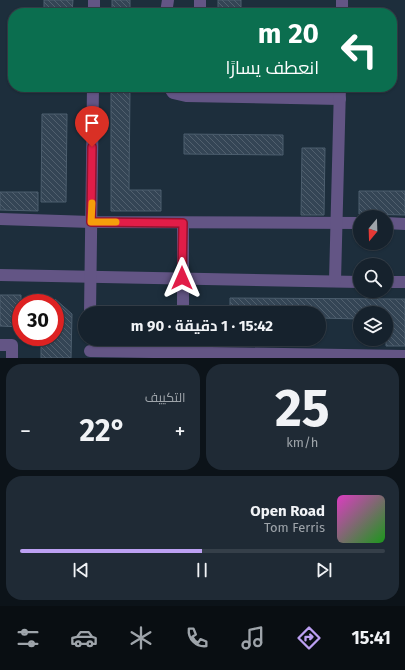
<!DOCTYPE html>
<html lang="ar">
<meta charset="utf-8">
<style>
body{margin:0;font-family:"Fira Sans",Cairo,sans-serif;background:#1f2a35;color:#f1f3f6;direction:rtl;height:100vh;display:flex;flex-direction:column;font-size:15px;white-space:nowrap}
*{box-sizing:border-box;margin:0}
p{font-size:13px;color:#9ea4aa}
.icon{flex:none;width:22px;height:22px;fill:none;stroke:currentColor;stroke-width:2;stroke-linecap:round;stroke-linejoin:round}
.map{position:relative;height:358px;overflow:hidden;direction:ltr}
.details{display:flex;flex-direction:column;gap:6px;padding:6px;background:#0c1319;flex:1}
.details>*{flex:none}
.hud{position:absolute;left:8px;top:8px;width:389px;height:84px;border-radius:16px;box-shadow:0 1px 3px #0004,0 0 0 1px #353f49;direction:rtl;background:#0b6e4f;color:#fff;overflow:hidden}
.needle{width:26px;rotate:199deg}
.controls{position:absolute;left:353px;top:210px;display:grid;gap:8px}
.controls a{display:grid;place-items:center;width:40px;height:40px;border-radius:50%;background:#16222d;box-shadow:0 1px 3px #0004,0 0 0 1px #353f49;font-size:20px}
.speed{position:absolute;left:12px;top:294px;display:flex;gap:8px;font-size:20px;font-weight:700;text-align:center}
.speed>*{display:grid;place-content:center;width:52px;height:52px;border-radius:50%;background:#16222d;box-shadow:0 1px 3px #0004,0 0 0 1px #353f49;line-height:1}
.speed .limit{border:6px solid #d22;background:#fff;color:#111}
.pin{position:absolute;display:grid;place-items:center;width:34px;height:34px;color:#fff;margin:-41px -17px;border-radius:50% 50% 50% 0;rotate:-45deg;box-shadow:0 0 4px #0007}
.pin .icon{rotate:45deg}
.me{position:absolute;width:44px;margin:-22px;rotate:0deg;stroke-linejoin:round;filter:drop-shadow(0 0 3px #0008)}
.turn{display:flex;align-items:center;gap:14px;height:84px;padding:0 12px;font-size:18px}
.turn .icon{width:52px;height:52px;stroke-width:2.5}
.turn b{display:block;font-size:28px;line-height:34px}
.big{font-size:30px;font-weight:700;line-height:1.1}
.details .tile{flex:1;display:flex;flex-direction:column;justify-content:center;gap:6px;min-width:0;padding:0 14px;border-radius:16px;background:#1f2a35}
.details .dial{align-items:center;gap:0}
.dial b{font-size:52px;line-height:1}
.song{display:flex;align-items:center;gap:12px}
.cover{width:48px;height:48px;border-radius:6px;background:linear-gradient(135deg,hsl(310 70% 55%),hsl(120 70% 35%))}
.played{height:4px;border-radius:2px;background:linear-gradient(90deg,#bca0f2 50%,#353f49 50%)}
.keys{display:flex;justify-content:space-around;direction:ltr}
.heat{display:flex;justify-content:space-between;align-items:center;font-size:22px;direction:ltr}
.details .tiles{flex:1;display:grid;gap:6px;grid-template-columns:1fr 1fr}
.tile:last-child{grid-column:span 2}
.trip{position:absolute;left:78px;top:306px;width:248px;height:40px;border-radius:20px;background:#16222d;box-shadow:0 1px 3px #0004,0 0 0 1px #353f49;font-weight:700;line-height:40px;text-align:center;direction:rtl}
.dock{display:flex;height:64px;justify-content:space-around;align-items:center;background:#090e12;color:#9ea4aa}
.dock .icon{width:28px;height:28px}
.dock .selected{color:#bca0f2}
.dock b{font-size:18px;color:#f1f3f6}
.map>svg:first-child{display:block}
.building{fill:url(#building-back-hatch);stroke:#4c5e6e}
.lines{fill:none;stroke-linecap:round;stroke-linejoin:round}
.street{stroke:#635585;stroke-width:12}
.route-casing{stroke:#92132f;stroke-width:10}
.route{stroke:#e11d48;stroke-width:7}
.slow{stroke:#f59e0b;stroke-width:7}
</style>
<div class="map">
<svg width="405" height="358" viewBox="0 0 405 358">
<defs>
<pattern id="building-back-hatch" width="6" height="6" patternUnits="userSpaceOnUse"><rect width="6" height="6" fill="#344555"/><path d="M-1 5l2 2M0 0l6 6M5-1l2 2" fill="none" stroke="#51606e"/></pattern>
</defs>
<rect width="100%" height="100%" fill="#1d2e3c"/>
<g class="building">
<polygon points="44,0 73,0 72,13 44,13"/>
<rect x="112" y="0" width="18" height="13"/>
<rect x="218" y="0" width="23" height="13"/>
<polygon points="111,87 130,87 129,190 161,190 161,211 111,211"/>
<polygon points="42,114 67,114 66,202 41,202"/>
<polygon points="184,134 283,135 283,155 184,154"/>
<polygon points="302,148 325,148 324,215 301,215"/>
<polygon points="359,191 405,191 405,215 359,214"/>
<polygon points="0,192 38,192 38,211 0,210"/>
<polygon points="0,295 21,295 21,327 0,326"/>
<polygon points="230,298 405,299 405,346 386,346 386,313 360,313 360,319 319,318 319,313 230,313"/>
<polygon points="55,299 72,314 71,358 41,358 41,337 55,337"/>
</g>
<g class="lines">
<g class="street">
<polyline points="94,13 94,0"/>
<polyline points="166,13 168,0"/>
<polyline points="200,13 200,0"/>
<polyline points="342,13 342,0"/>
<polyline points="169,87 173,93 186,96 340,99"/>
<polyline points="0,219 91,222 360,223"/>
<polyline points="183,223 183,313"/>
<polyline points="386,223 405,224"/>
<polyline points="0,275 360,282"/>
<polyline points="335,281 340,87"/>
<polyline points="386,282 405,282"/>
<polyline points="90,313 93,87"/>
<polyline points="183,339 184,352"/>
<polyline points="0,345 12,345 12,358"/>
<polyline points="90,351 405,356"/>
</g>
</g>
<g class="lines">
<defs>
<polyline id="route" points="92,147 91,222 183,223 182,278"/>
</defs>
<use href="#route" class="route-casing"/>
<use href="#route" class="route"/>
<polyline class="slow" points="92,203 91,222 116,222"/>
</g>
</svg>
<div class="controls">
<a><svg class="needle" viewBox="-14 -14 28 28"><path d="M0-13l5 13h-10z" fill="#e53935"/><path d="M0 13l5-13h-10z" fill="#9ea4aa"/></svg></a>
<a><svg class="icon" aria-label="search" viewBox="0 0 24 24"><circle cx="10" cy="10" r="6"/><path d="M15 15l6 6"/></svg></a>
<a><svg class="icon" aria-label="layers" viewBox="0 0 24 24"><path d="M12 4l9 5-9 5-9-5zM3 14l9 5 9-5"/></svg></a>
</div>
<div class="speed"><div class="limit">30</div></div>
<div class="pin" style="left:92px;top:147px;background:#d93025"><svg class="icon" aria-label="arrive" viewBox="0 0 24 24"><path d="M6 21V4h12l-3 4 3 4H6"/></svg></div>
<svg class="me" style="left:182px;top:278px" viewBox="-20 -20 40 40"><path d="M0-17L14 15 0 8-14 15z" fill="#e11d48" stroke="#fff" stroke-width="4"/></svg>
<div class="trip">15:42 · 1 دقيقة · 90 m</div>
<div class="hud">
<div class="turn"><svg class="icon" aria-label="left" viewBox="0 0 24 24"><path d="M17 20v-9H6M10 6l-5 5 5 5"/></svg><div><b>20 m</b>انعطف يسارًا</div></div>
</div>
</div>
<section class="details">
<div class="tiles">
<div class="tile dial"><b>25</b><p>km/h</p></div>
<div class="tile"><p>التكييف</p>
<div class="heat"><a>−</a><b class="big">22°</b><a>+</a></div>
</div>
<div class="tile">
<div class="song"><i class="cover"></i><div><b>Open Road</b><p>Tom Ferris</p></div></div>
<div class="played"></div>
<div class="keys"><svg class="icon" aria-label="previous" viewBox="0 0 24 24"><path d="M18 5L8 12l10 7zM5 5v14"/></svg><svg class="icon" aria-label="pause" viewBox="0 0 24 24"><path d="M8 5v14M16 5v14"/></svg><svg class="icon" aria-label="next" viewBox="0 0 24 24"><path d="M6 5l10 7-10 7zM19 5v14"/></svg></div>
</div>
</div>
</section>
<nav class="dock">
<b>15:41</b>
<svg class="icon selected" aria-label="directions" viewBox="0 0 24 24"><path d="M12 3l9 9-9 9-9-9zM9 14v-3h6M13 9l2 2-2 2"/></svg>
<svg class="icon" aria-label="music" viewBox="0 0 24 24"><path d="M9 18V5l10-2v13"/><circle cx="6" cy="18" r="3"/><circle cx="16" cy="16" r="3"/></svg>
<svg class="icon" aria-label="phone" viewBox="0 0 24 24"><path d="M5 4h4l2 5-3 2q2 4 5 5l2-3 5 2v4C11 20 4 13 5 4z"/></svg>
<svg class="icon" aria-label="climate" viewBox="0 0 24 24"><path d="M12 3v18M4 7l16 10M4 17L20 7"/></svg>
<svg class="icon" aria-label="car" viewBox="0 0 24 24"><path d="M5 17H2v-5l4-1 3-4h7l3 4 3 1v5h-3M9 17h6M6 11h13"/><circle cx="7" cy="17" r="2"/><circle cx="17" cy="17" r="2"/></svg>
<svg class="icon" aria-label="filters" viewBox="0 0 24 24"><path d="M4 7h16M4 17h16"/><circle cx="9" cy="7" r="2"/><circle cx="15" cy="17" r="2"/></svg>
</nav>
